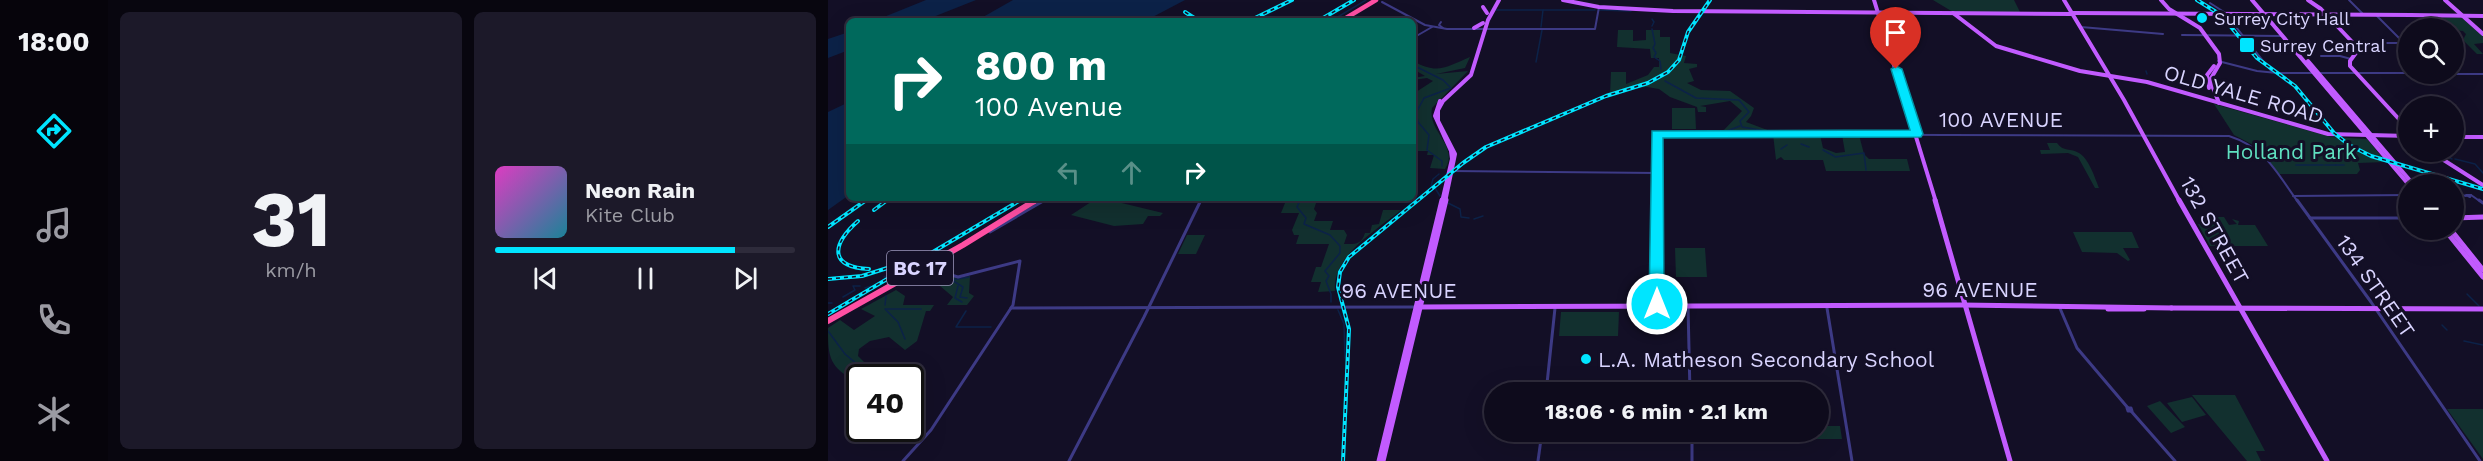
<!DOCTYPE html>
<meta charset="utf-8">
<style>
body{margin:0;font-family:"Work Sans",sans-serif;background:#1c1929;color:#f1f3f6;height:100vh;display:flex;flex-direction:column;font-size:22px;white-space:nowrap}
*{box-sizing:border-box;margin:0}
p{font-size:20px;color:#9b9ba3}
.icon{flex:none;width:33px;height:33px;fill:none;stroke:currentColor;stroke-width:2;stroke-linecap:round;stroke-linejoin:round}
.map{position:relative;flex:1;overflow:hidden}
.details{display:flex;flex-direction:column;gap:12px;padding:12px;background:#08060f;width:720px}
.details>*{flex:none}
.guide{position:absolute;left:18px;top:18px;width:570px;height:183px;border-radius:9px;box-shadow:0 6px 24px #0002,0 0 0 2px #2e2b3b;background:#00695c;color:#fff;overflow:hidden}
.fabs{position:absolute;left:1570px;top:18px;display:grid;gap:12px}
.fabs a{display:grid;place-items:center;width:66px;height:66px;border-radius:50%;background:#0e0b1c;box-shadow:0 6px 24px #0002,0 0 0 2px #2e2b3b;font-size:30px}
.speed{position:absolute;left:18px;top:364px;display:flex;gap:12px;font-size:30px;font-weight:700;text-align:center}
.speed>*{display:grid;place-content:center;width:78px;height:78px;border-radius:50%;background:#0e0b1c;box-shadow:0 6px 24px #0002,0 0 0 2px #2e2b3b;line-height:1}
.speed .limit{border:3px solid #111;border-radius:9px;background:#fff;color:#111}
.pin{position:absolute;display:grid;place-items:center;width:51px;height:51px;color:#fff;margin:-62px -26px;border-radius:50% 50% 50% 0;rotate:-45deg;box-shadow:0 0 6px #0007}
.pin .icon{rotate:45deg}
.me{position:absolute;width:66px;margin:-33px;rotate:0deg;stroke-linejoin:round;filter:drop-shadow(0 0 4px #0008)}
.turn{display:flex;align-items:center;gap:21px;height:126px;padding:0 30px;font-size:27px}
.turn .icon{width:78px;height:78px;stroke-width:2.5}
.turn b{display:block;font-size:42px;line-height:51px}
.lanes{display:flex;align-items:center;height:57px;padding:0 30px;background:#0003;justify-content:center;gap:30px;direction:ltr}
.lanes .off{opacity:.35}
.details .card{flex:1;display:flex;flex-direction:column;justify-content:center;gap:9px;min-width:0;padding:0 21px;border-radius:9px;background:#1c1929}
.details .dial{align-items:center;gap:0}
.dial b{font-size:78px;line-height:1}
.song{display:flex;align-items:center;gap:18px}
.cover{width:72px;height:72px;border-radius:9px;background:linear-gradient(135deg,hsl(310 70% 55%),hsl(190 70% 35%))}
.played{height:6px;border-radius:3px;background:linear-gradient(90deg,#00e5ff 80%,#2e2b3b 80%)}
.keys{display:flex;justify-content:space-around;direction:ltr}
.details .tiles{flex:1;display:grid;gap:12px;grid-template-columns:repeat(2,1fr)}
.trip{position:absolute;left:656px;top:382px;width:345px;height:60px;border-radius:30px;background:#0e0b1c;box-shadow:0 6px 24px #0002,0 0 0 2px #2e2b3b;font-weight:700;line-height:60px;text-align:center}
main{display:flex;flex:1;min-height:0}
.dock{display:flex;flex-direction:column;width:108px;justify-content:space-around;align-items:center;background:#06040b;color:#9b9ba3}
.dock .icon{width:42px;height:42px}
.dock .active{color:#00e5ff}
.dock b{font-size:27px;color:#f1f3f6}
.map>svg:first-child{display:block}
.green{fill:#12302f}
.water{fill:#0c2248}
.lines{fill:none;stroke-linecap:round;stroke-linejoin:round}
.stream{stroke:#0c2248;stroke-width:1.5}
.minor-far1{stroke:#3d3a85;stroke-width:2}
.minor{stroke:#3d3a85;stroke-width:3}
.major-far1{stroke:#c25bff;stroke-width:4}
.major{stroke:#c25bff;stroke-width:5}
.highway-far1{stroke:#ff4fa3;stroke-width:4.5}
.highway{stroke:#ff4fa3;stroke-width:6}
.rail-casing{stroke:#00e5ff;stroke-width:4}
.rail{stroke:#130f26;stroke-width:1.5;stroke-dasharray:4;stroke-linecap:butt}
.route{fill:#00e5ff;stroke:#0095a6;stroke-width:1.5}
.poi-dot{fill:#00e5ff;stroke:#130f26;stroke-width:2}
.labels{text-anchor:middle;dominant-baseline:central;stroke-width:6;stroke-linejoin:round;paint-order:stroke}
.far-poi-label{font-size:18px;fill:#d9d4ff;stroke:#130f26;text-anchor:start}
.shield{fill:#130f26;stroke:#9e99be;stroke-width:1.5}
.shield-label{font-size:20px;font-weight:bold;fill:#d9d4ff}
.street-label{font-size:21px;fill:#d9d4ff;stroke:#130f26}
.park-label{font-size:21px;fill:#5fe0c0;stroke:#130f26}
.poi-label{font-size:21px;fill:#d9d4ff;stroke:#130f26;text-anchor:start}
</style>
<main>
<nav class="dock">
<b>18:00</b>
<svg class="icon active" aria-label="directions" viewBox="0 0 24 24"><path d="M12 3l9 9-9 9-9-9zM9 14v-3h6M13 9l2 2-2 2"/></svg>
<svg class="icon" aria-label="music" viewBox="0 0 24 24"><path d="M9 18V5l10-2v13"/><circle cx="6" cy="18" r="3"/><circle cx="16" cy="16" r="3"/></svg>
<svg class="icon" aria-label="phone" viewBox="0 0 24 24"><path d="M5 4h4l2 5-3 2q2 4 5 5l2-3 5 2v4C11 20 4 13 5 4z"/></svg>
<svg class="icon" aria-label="climate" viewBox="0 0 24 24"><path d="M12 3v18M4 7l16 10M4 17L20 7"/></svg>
</nav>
<section class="details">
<div class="tiles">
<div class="card dial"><b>31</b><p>km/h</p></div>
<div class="card">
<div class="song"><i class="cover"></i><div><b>Neon Rain</b><p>Kite Club</p></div></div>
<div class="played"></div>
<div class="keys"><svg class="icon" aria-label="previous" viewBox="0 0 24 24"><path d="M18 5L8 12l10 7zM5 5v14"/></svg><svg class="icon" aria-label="pause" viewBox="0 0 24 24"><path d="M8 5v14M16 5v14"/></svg><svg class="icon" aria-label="next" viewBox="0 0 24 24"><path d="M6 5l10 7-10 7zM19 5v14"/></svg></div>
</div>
</div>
</section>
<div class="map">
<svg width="1655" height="461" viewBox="0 0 1655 461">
<rect width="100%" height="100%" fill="#130f26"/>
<g class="green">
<polygon points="1105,0 1186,0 1192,12 1125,12"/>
<polygon points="1598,17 1634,18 1655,36 1655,43 1646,44 1655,54 1649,54 1636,41 1636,38 1638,34 1635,31 1608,28"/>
<polygon points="790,30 805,30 805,41 818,40 818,30 832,30 832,37 842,37 842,53 858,56 856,63 869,64 869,67 861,69 866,81 859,83 873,90 902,91 926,108 923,116 918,122 942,131 895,131 914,111 902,101 872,106 878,107 878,112 870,112 869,107 842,97 831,89 819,87 805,88 782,96 783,72 798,72 798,84 820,75 826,67 831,67 831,58 823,58 822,49 789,47"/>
<path d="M642 57 637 68 608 74 640 71 604 108C599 131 632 147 617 169L602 168 606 155H599L600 151H589L590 143 585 134V94L605 81 599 78 585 80V78L597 76 585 69V61C610 75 618 67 642 57Z"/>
<polygon points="1386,104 1503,137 1539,139 1558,162 1530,163 1532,170 1529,174 1451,174 1431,148 1406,135"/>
<polygon points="844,108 867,108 868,129 844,129"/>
<polygon points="945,134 992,135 995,148 1008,153 1017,152 1014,135 1031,135 1036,154 1041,159 1079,159 1082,171 998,171 995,160 956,160 953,157 948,160"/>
<path d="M1219 143H1229C1235 152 1243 148 1251 153 1261 159 1267 178 1271 188H1267L1250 157 1240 153 1213 154 1212 150H1222Z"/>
<polygon points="269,198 273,198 335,213 332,216 320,216 315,224 286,226 243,215"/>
<path d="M459 198H486L485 200H489L486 209 489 213 486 221H505L502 230H516L519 235 516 244C528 244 533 245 537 233H542L544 225 551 224 555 210H573C549 230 504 255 507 291L490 292 493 282H483L488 267H493L501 244H468L471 235H466L464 230 471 213H453Z"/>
<polygon points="1372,217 1396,217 1401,225 1409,224 1404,219 1411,221 1410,225 1427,225 1440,246 1382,246 1370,224 1376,224"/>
<polygon points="1245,232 1304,232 1311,248 1295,248 1302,260 1300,261 1289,253 1254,252"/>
<polygon points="359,235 377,235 368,254 350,254"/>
<polygon points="847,248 877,248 879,277 848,277"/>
<polygon points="113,268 129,279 142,276 141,293 146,296 139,305 119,305 125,297 105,280 110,278 105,272"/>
<path d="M68 290 77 296 75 305H106L102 311H98L89 341 77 350 61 337 42 341 31 349 30 356 52 378H32L31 422 25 419C21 404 30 394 23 378 0 366 0 352 0 328L12 320 26 330 47 316 33 309Z"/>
<polygon points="733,312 791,312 790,336 731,336"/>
<polygon points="723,385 789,385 790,393 722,393"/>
<polygon points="1364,395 1407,395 1437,451 1428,451 1433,461 1419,461"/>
<polygon points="1364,397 1378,415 1354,422 1339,403"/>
<polygon points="1332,401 1357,427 1343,433 1319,406"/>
<polygon points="1619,409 1655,409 1655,459"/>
<polygon points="990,426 1012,426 1014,439 981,439 980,432 990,432"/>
</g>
<g class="water">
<polygon points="98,0 148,0 95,21 46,21"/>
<polygon points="185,0 357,0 317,21 148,21"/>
<polygon points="21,32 21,50 0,58 0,39"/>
<polygon points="21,102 21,195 0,210 0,112"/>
</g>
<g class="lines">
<g class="stream">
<polyline points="668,10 767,10"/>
<polyline points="771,10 803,11"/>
<polyline points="824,19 826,22 824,26"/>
<polyline points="503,21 538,0"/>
<polyline points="713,27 715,10"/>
<polyline points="824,29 827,44 825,48 828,53 826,57 832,61 833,69"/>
<polyline points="708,62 714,30"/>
<polyline points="585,65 615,80 623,88 596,98 588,113 590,122 601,135 599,150 614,161 614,166"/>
<polyline points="1318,71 1319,74"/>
<polyline points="837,81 868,98 911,100 921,112 912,121 914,127 938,131"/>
<polyline points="899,131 912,126"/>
<polyline points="973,144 981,147"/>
<polyline points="953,149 959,145"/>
<polyline points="995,150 1006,156"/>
<polyline points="1610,152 1624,159"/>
<polyline points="1007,157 1036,153 1038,170"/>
<polyline points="1627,159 1647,164 1655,173"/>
<polyline points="1468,165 1495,165"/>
<polyline points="1497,165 1508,165"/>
<polyline points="1508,165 1516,165"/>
<polyline points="603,186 605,179 611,174"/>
<polyline points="607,188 612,196"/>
<polyline points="473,198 469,207 478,218 476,224 502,235 512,246 512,253 497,271 501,276 498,281 503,294 503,302"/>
<polyline points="620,203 632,209 633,217 641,218"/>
<polyline points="646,219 655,216"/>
<polyline points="106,269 135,287 132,297 139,298"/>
<polyline points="71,274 95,261"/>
<polyline points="56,277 68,272"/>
<polyline points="124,280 141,277"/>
<polyline points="130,286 127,298 134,302"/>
<polyline points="37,288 43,286"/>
<polyline points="1639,294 1651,306"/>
<polyline points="15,297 27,290 25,286 32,286"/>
<polyline points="0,303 4,303"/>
<polyline points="57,305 58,296"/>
<polyline points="57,309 70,322 77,339"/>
<polyline points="58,309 93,309"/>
<polyline points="510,310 516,324 517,358"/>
<polyline points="138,311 128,327 163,327"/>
<polyline points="1614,325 1619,330"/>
<polyline points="0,331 17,354 36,370 40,378"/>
<polyline points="1636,341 1655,345"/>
<polyline points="52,429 57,434"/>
</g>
<g class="minor-far1">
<polyline points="1521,0 1535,14"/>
<polyline points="554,2 597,25 619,29 767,29 771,7"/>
<polyline points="1382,3 1396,12 1444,72"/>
<polyline points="1549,16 1576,43"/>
<polyline points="613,22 611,25 615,28"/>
<polyline points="1253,27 1335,34"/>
<polyline points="1354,35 1455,36"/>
<polyline points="585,38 604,27"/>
<polyline points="1525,43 1576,43"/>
<polyline points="1493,56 1512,56 1523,59"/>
<polyline points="1390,61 1429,71 1449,73 1581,73"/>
<polyline points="1622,74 1655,74"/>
<polyline points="624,171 829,173"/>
<polyline points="1626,193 1638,196"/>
<polygon points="1638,195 1643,195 1642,197"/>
<polyline points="1643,195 1653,202"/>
<polyline points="1465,196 1581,195"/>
<polyline points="214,202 221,198"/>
<polyline points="372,202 374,198"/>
<path d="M829 202V134L1401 136C1438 148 1448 172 1470 202"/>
</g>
<g class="minor">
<polyline points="829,200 829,306"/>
<polyline points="1469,200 1543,302 1652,461"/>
<polyline points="1651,200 1655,203"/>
<polyline points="1482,218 1581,218"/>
<polyline points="162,232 217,200"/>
<polyline points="860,306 862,393"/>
<polyline points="1231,306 1249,348 1300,408"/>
<polyline points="183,308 589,307"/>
<polyline points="999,308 1024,461"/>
<polyline points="718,393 727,308"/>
<polygon points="1299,408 1303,408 1304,411 1300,411"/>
<polyline points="1303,411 1347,461"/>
<polyline points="864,432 864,461"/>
<polyline points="75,461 103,430 185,305 192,261 130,277 123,275 110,262"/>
<polyline points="241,461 316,317 373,200"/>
<polyline points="710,461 714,432"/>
</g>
<g class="major-far1">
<polyline points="735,0 771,7 845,11 1244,14"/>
<polyline points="1046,0 1108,202"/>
<polyline points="1236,0 1296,100 1352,202"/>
<polyline points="1333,0 1341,9 1372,28 1391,54 1392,63 1382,80 1391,103"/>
<polyline points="1424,0 1581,185"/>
<polyline points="1480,0 1493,9 1528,46 1530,50 1522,61 1522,66 1581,130"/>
<polyline points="1617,0 1655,34"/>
<polyline points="655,7 659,13"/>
<polyline points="1125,13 1168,46 1252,71 1319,82 1500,134 1581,136"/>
<polyline points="1245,13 1584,15"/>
<polyline points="1582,15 1655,16"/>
<polyline points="646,28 655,23"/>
<polyline points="1480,61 1585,184"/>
<polyline points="1381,88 1379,75 1386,66"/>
<polyline points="612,101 607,116 623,151 624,159 614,202"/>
<polyline points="1626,137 1655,137"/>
<polyline points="1603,152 1655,185"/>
<polyline points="617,202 627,154 610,121 610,110 615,101 643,75 660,20 671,0"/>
</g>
<g class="major">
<polyline points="1107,200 1182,461"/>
<polyline points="1351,200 1499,461"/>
<polyline points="1626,218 1655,217"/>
<polyline points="1617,230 1655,277"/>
<polyline points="1623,230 1655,270"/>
<polyline points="590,307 1134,305 1344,308"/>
<polyline points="1343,308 1655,309"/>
<polyline points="1280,309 1316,309"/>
<polyline points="551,461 614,200"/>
<polyline points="555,461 618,200"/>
</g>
<g class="highway-far1">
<polyline points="513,21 548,0"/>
<polyline points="206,202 212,198"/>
</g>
<polyline class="highway" points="0,321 135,245 208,200"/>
<defs>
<g id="rail">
<polyline points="1369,0 1393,15 1429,58 1467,86 1506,133 1521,145 1543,156 1655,189"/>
<polyline points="357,12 371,21"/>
<polyline points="421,21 464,0"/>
<polyline points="490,21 526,0"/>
<polyline points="46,210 62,198"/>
<path d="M30 221C4 244 0 267 41 269"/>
<polyline points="0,227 41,198"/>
<polyline points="0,279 34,276 72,264"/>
<polyline points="0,314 196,198"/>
<polyline points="515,461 521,329 510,287 512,272 521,257 635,163 658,147 778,96 820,83 840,72 851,60 860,32 882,0"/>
</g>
</defs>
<use href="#rail" class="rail-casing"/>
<use href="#rail" class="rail"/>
</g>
<polygon class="route" points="1068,66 1074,69 1095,134 1093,137 835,138 836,304 834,308 824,308 821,304 824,131 1082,130 1063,69"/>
<g class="poi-dot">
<circle cx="1374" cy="18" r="6"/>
<rect x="1411" y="37" width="16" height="16" rx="3"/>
<circle cx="758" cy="359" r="6"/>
</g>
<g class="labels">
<g class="far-poi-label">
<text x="1386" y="18">Surrey City Hall</text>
<text x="1432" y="45">Surrey Central</text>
</g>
<rect class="shield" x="59" y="251" width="66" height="34" rx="4.5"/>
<g class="shield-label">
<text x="92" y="268">BC 17</text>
</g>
<g class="street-label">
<text transform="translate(1416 94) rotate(16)">OLD YALE ROAD</text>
<text x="1173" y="119">100 AVENUE</text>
<text transform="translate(1387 230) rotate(61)">132 STREET</text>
<text transform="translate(1548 286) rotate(55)">134 STREET</text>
<text x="1152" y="289">96 AVENUE</text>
<text x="571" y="290">96 AVENUE</text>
</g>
<g class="park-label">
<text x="1463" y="151">Holland Park</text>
</g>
<g class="poi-label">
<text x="770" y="359">L.A. Matheson Secondary School</text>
</g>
</g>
</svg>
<div class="fabs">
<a><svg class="icon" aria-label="search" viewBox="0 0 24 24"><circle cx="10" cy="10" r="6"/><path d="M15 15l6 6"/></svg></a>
<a>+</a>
<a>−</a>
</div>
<div class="speed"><div class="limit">40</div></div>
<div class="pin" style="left:1068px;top:69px;background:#d93025"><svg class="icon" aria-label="arrive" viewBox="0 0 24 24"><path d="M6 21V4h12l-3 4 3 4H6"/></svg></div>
<svg class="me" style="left:829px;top:304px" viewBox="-20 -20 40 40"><circle r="17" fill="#00e5ff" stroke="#fff" stroke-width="3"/><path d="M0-11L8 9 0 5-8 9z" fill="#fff"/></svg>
<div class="trip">18:06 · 6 min · 2.1 km</div>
<div class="guide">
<div class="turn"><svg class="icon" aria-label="right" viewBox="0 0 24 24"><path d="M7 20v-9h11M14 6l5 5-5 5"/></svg><div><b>800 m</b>100 Avenue</div></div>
<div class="lanes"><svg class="icon off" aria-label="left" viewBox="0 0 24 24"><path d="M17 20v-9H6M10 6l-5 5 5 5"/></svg><svg class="icon off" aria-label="ahead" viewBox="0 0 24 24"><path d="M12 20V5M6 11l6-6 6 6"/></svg><svg class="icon" aria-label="right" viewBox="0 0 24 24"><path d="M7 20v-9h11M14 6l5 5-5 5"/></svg></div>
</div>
</div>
</main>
